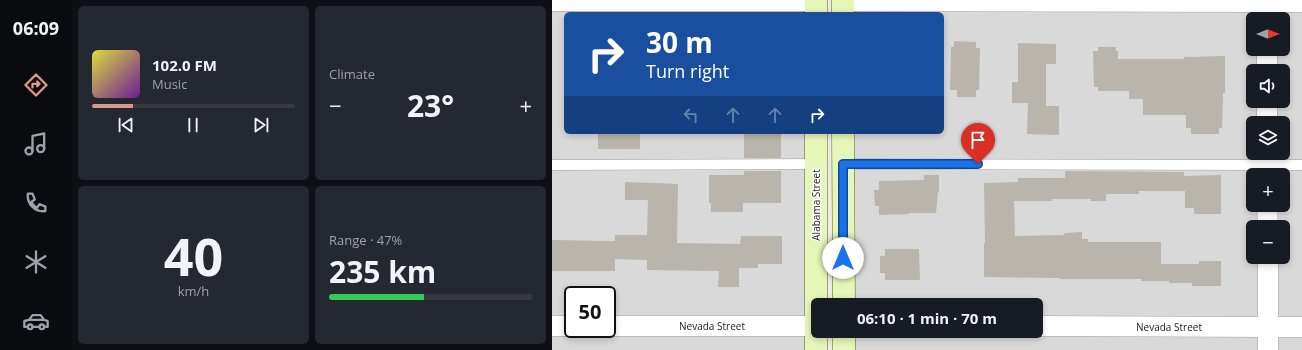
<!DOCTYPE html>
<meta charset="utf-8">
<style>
body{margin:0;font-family:"Open Sans",sans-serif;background:#242831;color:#f1f3f6;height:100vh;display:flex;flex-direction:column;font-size:15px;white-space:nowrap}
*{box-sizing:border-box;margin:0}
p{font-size:13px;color:#9ea1a6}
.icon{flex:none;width:22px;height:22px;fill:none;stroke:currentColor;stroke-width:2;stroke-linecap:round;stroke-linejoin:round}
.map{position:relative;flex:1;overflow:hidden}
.details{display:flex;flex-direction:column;gap:6px;padding:6px;background:#0d0f14;width:480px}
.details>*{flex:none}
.hud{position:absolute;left:12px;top:12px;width:380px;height:122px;border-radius:6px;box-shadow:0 2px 6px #0003;background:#1a4fa0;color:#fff;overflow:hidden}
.needle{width:26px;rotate:90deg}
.fabs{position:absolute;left:694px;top:12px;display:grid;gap:8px}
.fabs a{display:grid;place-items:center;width:44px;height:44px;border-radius:6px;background:#171b24;box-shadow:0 2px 6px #0003;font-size:20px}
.speed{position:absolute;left:12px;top:286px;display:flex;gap:8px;font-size:20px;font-weight:700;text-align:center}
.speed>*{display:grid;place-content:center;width:52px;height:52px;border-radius:50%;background:#171b24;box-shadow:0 2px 6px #0003;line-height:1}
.speed .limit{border:2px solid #111;border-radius:6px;background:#fff;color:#111}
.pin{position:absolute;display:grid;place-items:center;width:34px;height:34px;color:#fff;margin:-41px -17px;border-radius:50% 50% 50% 0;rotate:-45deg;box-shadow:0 0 4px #0007}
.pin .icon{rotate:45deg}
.me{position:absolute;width:44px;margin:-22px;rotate:0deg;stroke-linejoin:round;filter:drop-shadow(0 0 3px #0008)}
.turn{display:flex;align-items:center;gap:14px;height:84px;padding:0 16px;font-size:18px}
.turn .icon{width:52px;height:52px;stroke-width:2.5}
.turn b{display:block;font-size:28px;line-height:34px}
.lanes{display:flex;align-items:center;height:38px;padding:0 16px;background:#0003;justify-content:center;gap:20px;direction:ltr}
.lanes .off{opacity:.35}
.big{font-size:30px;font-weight:700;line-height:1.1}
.details .widget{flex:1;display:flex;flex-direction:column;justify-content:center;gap:6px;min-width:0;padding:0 14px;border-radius:6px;background:#242831}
.details .dial{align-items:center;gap:0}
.dial b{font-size:52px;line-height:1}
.song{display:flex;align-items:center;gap:12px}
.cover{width:48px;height:48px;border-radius:6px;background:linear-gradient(135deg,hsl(60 70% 55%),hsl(280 70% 35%))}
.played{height:4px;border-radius:2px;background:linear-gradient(90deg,#d99a8d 20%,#363941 20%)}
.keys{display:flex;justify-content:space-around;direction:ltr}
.heat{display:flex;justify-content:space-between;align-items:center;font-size:22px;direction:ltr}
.charge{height:6px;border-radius:3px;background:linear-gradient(90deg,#34c759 47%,#363941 0)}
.details .tiles{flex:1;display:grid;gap:6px;grid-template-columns:repeat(2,1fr)}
.trip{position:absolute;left:259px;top:298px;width:232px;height:40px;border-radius:6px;background:#171b24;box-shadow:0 2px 6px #0003;font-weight:700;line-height:40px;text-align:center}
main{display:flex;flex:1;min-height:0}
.dock{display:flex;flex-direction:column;width:72px;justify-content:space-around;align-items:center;background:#090b0e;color:#9ea1a6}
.dock .icon{width:28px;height:28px}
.dock .current{color:#d99a8d}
.dock b{font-size:18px;color:#f1f3f6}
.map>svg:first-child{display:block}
.residential{fill:#dad9d9;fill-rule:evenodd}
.building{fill:#b9b4ac}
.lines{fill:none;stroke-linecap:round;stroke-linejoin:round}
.service-casing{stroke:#a0a0a0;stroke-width:11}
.minor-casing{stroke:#a0a0a0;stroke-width:21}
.secondary-casing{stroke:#4e6b0b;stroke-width:23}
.service{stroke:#fff;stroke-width:10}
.minor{stroke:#fff;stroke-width:20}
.secondary{stroke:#e6f5b8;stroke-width:22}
.route-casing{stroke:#114b97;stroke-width:10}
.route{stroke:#1a73e8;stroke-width:7}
.labels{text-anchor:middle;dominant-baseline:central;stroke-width:3;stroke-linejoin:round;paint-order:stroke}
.street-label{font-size:10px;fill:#1c1c1c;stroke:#fff}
</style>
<main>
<nav class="dock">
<b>06:09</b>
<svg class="icon current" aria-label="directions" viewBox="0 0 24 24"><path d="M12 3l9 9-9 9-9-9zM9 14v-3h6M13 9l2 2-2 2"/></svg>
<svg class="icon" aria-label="music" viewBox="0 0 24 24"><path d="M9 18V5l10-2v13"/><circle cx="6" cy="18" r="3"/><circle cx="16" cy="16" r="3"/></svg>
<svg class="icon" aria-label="phone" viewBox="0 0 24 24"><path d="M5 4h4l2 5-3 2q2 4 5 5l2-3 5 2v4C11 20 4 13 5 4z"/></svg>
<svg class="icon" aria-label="climate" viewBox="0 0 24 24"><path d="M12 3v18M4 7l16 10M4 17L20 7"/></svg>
<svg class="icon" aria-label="car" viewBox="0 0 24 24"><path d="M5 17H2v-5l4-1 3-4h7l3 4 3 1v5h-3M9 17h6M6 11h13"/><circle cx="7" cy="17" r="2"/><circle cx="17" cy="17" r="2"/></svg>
</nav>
<section class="details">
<div class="tiles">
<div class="widget">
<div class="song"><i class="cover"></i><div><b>102.0 FM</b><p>Music</p></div></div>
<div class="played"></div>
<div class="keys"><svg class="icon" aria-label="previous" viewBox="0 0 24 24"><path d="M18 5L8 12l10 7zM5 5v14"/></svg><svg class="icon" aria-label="pause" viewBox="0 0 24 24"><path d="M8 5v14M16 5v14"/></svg><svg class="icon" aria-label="next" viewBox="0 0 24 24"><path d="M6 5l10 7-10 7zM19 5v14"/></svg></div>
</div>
<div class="widget"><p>Climate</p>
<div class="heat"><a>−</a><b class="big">23°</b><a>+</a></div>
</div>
<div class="widget dial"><b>40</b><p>km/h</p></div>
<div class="widget"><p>Range · 47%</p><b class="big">235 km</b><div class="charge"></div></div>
</div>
</section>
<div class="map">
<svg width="750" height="350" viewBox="0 0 750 350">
<rect width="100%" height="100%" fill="#edebe2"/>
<g class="residential">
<path d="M0 0H256V14H14V132H256V350H0ZM21 295H55V329H21Z"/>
<path d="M303 0H750V350H302V331H484V305H302L303 132H390V14H303ZM701 19H731V49H701ZM701 71H731V101H701ZM701 123H731V153H701ZM701 175H731V205H701ZM701 227H731V257H701Z"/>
</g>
<g class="building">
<polygon points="402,41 424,42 424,48 428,48 427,90 424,90 424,97 405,97 405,90 398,90 399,47 402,47"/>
<polygon points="466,43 504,44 504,64 494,64 494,106 507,106 507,135 475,134 476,103 460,103 460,82 466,82"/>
<polygon points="546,47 564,47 564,51 566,51 566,59 632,59 632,57 673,56 673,93 671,93 670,128 667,128 667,134 639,134 639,128 634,128 634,115 591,115 591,99 577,99 577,91 546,91 546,87 542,87 541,51 546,51"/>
<polygon points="88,132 88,149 46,149 46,133"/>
<rect x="192" y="132" width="37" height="26"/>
<polygon points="192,171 229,171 229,203 191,203 191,212 159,212 159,203 157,203 157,175 192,175"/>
<polygon points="513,171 632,172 632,176 669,175 669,214 642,214 642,208 633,208 633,191 587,191 587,194 554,194 554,201 539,201 539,199 500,199 500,201 462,201 463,236 512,235 512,233 530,232 530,239 536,239 536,242 609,242 609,264 647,264 647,261 669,261 669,286 640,286 640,283 617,283 617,281 589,281 589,279 508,279 508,278 432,277 432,243 433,243 432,183 466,182 466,178 513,178"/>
<polygon points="372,175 387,175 387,192 386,192 384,213 357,213 357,214 327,215 327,206 323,206 322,190 327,190 327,181 372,180"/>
<polygon points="73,182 126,184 125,243 188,244 189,236 230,236 230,264 206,264 206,268 187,268 187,287 166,287 167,271 95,270 95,260 63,259 63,271 0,271 0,240 63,241 63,235 95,235 96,200 73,200"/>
<polygon points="333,249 367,249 368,280 333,280 333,273 328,273 328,256 333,256"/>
</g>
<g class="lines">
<defs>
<g id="service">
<polyline points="291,164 750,165"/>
<polyline points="0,165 264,164"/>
</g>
<g id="minor">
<polyline points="0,1 264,1"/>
<polyline points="291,1 750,2"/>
<polyline points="715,49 715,71"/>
<polyline points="715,101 715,123"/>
<polyline points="715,153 715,175"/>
<polyline points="715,205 716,227"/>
<polyline points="716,257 716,350"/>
<polyline points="0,326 21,326"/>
<polyline points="55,326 264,326"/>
<polyline points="484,326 750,327"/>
</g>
<g id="secondary">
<polyline points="264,0 264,14"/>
<polyline points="291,0 291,14"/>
<polyline points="264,132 264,350"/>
<polyline points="291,132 292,305"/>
<polyline points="292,331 292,350"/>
</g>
</defs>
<use href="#service" class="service-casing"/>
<use href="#minor" class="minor-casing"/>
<use href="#secondary" class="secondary-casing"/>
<use href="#service" class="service"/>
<use href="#minor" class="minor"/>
<use href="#secondary" class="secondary"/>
</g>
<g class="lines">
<defs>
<polyline id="route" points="291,258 291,164 426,164"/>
</defs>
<use href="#route" class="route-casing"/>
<use href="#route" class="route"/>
</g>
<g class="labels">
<g class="street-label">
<text transform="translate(264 205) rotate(-90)">Alabama Street</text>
<text x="160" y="326">Nevada Street</text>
<text x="617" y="327">Nevada Street</text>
</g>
</g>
</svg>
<div class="fabs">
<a><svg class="needle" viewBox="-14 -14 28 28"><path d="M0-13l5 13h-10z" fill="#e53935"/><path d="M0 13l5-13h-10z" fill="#9ea1a6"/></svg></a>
<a><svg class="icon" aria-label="sound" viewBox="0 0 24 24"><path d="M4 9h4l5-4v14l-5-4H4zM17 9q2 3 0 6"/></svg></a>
<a><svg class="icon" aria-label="layers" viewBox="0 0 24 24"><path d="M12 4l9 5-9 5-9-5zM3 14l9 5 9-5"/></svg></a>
<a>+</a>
<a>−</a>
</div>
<div class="speed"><div class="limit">50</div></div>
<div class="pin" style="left:426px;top:164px;background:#d93025"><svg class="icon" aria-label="arrive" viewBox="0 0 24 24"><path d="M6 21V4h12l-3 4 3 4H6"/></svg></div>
<svg class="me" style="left:291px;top:258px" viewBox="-20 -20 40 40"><circle r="19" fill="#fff"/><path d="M0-13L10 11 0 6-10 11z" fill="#1a73e8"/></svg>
<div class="trip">06:10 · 1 min · 70 m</div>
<div class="hud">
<div class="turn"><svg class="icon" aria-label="right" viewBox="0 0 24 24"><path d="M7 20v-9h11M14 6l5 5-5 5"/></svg><div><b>30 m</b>Turn right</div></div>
<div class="lanes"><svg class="icon off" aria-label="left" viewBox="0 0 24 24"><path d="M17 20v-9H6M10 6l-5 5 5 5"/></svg><svg class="icon off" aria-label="ahead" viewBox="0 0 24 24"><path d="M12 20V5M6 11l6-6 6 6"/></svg><svg class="icon off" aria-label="ahead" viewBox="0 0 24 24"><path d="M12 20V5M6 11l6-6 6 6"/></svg><svg class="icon" aria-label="right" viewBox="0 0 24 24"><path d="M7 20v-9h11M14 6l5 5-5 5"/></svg></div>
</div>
</div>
</main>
